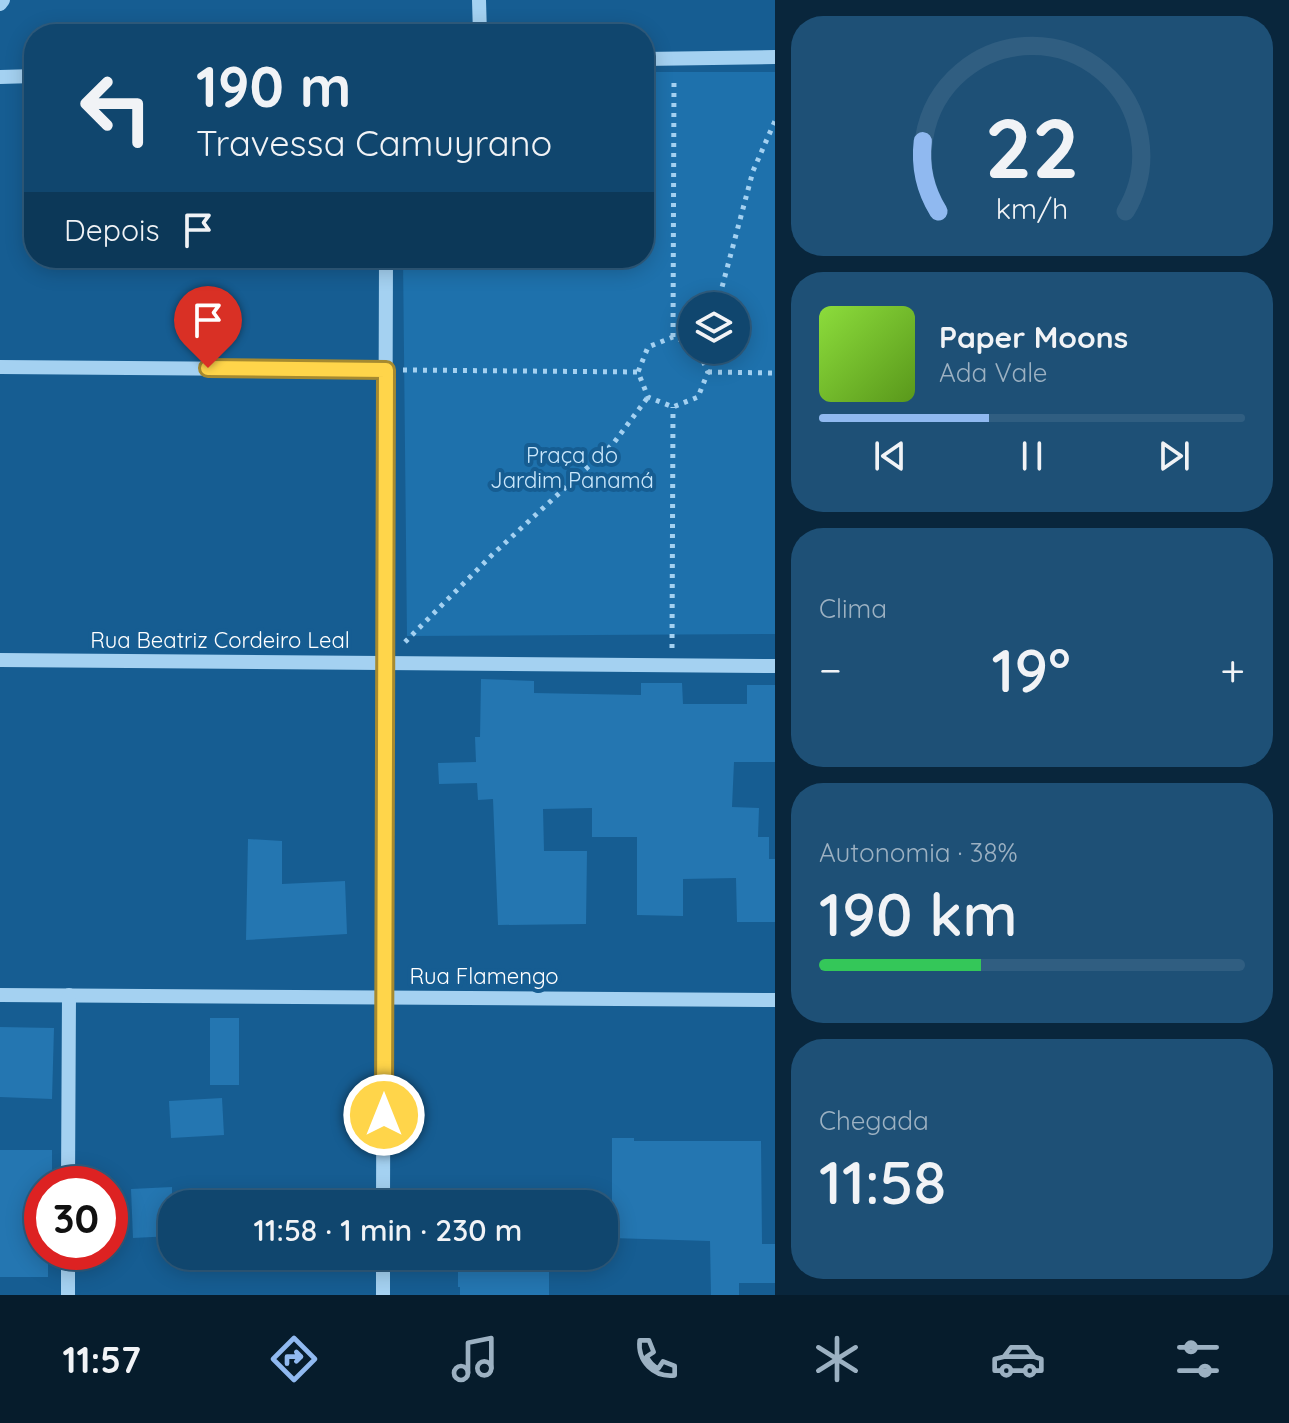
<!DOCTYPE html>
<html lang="pt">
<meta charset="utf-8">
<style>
body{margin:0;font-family:Quicksand,sans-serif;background:#1e5076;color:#f1f3f6;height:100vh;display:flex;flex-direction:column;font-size:30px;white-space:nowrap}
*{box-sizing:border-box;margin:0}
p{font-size:26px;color:#9cb1c2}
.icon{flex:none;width:44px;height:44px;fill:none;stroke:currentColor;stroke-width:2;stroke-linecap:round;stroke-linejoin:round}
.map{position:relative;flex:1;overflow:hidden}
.drawer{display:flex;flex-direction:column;gap:16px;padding:16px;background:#09263c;width:514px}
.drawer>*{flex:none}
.top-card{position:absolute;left:24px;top:24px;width:630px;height:244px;border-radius:32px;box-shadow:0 4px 20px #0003,0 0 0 2px #305e81;background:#10466e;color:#f1f3f6;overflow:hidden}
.fabs{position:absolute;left:678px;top:292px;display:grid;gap:16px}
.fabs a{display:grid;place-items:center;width:72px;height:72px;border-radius:50%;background:#10466e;box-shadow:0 4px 20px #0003,0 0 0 2px #305e81;font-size:40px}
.speed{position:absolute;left:24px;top:1166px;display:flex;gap:16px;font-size:40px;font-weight:700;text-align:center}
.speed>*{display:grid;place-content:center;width:104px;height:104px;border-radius:50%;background:#10466e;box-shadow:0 4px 20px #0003,0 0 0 2px #305e81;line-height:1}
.speed .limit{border:12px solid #d22;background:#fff;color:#111}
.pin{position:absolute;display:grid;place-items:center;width:68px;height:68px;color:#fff;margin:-82px -34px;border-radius:50% 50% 50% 0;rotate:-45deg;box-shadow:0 0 8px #0007}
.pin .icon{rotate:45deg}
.me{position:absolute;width:88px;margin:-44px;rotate:0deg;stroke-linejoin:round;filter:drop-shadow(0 0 6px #0008)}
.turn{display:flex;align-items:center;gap:28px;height:168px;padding:0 40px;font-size:36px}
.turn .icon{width:104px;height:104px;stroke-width:2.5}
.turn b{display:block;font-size:56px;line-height:68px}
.then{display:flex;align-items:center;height:76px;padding:0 40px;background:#0003;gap:16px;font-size:30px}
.big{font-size:60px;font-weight:600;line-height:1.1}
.drawer .card{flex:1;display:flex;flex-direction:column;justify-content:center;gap:12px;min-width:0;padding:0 28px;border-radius:32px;background:#1e5076}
.drawer .dial{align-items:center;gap:0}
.dial svg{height:208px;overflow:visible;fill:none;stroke:#305e81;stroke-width:7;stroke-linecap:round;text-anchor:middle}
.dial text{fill:#f1f3f6;stroke:none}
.song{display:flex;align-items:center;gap:24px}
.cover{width:96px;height:96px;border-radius:12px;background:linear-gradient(135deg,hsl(90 70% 55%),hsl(90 70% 35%))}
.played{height:8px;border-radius:4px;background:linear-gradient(90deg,#90b9f0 40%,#305e81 40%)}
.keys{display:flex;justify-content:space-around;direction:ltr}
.heat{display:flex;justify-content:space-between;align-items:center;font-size:44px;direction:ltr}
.charge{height:12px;border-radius:6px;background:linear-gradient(90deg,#34c759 38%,#305e81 0)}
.trip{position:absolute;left:158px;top:1190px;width:460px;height:80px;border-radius:32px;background:#10466e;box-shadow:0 4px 20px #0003,0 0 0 2px #305e81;font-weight:600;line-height:80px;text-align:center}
.dock{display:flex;height:128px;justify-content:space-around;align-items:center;background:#061c2c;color:#9cb1c2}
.dock .icon{width:56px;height:56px}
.dock .on{color:#90b9f0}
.dock b{font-size:36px;color:#f1f3f6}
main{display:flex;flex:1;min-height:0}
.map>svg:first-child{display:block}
.green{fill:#1e71ac;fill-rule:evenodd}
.building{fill:#2476b1}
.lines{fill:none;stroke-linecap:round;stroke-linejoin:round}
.path{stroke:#a4d1f1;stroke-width:5;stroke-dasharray:4 6;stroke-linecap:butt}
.minor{stroke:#a4d1f1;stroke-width:14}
.route-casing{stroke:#a68a30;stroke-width:20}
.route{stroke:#ffd54a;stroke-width:14}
.labels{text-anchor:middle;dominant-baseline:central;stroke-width:8;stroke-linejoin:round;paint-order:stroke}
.park-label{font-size:22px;fill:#cbe8fc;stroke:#165d92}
.street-label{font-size:22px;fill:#fff;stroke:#165d92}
</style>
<main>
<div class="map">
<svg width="775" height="1295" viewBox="0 0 775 1295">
<rect width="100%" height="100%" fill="#165d92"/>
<path class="green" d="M644 72H775V634L407 636 403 258H644ZM692 306H736V350H692Z"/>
<g class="building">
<polygon points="481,679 534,681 534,693 586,694 641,695 641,683 682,683 683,704 747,704 747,685 775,685 775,762 734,762 732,807 759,808 758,837 769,837 769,859 775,859 775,922 737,922 736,878 683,879 683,916 637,915 637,837 592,837 592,808 543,809 544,851 587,851 586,924 498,925 493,799 478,800 477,783 439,784 438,763 476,762 475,737 480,737"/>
<polygon points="248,839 282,841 282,884 345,881 347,934 246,940"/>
<rect x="210" y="1018" width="29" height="67"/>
<polygon points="0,1027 54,1028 52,1099 0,1097"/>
<polygon points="222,1098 224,1135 171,1138 169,1101"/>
<polygon points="612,1138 634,1138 634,1141 761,1141 762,1244 775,1244 775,1283 739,1283 739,1295 711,1295 710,1241 612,1238"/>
<polygon points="0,1150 52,1150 52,1184 42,1184 42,1252 48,1252 48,1277 0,1277"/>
<polygon points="172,1187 172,1236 133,1238 131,1189"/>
<polygon points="458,1256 549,1256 549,1295 460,1295 460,1287 458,1287"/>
</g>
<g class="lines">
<g class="path">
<polyline points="717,306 753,171 775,121"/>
<polyline points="673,337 674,78"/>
<polyline points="692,345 673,337 648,347 638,372 648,397 673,407 698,397 708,372 698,350"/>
<polyline points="403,370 638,372"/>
<polyline points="708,372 775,373"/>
<polyline points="405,642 493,554 613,444 648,397"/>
<polyline points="672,648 673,407"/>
</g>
<g class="minor">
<polyline points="479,0 480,34"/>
<polyline points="0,4 3,0"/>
<polyline points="644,59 775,57"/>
<polyline points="0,77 34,76"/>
<polyline points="0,367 386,370"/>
<polyline points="0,660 775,666"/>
<polyline points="0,995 775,1000"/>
<polyline points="68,1184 69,995"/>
<polyline points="383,1204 386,258"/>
<polyline points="68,1295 68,1252"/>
<polyline points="383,1295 383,1256"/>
</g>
</g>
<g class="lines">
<defs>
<polyline id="route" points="208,368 386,370 384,1115"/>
</defs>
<use href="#route" class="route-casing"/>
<use href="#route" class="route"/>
</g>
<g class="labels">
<g class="park-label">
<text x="572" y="455">Praça do<tspan x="572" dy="25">Jardim Panamá</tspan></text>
</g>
<g class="street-label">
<text x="220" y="640">Rua Beatriz Cordeiro Leal</text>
<text x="484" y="976">Rua Flamengo</text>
</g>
</g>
</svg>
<div class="fabs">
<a><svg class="icon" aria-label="layers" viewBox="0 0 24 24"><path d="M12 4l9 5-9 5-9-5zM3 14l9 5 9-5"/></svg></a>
</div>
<div class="speed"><div class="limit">30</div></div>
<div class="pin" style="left:208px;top:368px;background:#d93025"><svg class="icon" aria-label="arrive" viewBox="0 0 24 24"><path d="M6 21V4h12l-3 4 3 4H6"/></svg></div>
<svg class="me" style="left:384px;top:1115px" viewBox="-20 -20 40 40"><circle r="17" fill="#ffd54a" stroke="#fff" stroke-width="3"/><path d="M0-11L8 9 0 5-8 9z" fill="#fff"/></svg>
<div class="trip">11:58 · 1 min · 230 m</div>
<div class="top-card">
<div class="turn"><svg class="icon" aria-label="left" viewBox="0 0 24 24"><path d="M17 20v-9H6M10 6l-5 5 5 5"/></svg><div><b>190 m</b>Travessa Camuyrano</div></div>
<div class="then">Depois<svg class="icon" aria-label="arrive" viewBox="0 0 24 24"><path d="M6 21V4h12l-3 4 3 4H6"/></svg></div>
</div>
</div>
<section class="drawer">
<div class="card dial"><svg viewBox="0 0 100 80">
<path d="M14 69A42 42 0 1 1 86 69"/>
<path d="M14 69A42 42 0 0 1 8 42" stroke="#90b9f0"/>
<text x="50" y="56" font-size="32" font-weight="700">22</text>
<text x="50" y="72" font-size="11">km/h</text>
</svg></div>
<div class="card">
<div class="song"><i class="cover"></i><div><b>Paper Moons</b><p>Ada Vale</p></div></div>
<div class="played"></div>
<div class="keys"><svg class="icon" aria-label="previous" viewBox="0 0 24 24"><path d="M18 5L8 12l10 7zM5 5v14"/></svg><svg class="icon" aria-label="pause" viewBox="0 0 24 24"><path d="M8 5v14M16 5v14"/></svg><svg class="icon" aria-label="next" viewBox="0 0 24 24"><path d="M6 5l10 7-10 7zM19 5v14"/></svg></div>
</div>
<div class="card"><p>Clima</p>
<div class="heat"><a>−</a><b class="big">19°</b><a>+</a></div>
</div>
<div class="card"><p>Autonomia · 38%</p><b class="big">190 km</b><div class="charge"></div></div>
<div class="card"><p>Chegada</p><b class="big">11:58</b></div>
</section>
</main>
<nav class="dock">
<b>11:57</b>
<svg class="icon on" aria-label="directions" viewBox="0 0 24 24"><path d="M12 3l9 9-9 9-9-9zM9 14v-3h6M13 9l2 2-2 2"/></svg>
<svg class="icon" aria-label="music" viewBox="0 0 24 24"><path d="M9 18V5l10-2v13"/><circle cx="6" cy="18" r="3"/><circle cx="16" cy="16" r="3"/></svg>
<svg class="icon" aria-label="phone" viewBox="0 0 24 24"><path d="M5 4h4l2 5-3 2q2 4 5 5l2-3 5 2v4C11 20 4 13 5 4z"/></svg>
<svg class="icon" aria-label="climate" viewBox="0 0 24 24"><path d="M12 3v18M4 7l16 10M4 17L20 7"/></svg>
<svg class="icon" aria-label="car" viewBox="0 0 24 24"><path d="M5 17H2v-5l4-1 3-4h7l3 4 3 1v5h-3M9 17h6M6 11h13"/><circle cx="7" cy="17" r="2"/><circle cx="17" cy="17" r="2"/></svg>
<svg class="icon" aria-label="filters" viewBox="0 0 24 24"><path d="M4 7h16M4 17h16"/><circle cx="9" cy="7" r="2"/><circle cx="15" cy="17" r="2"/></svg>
</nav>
